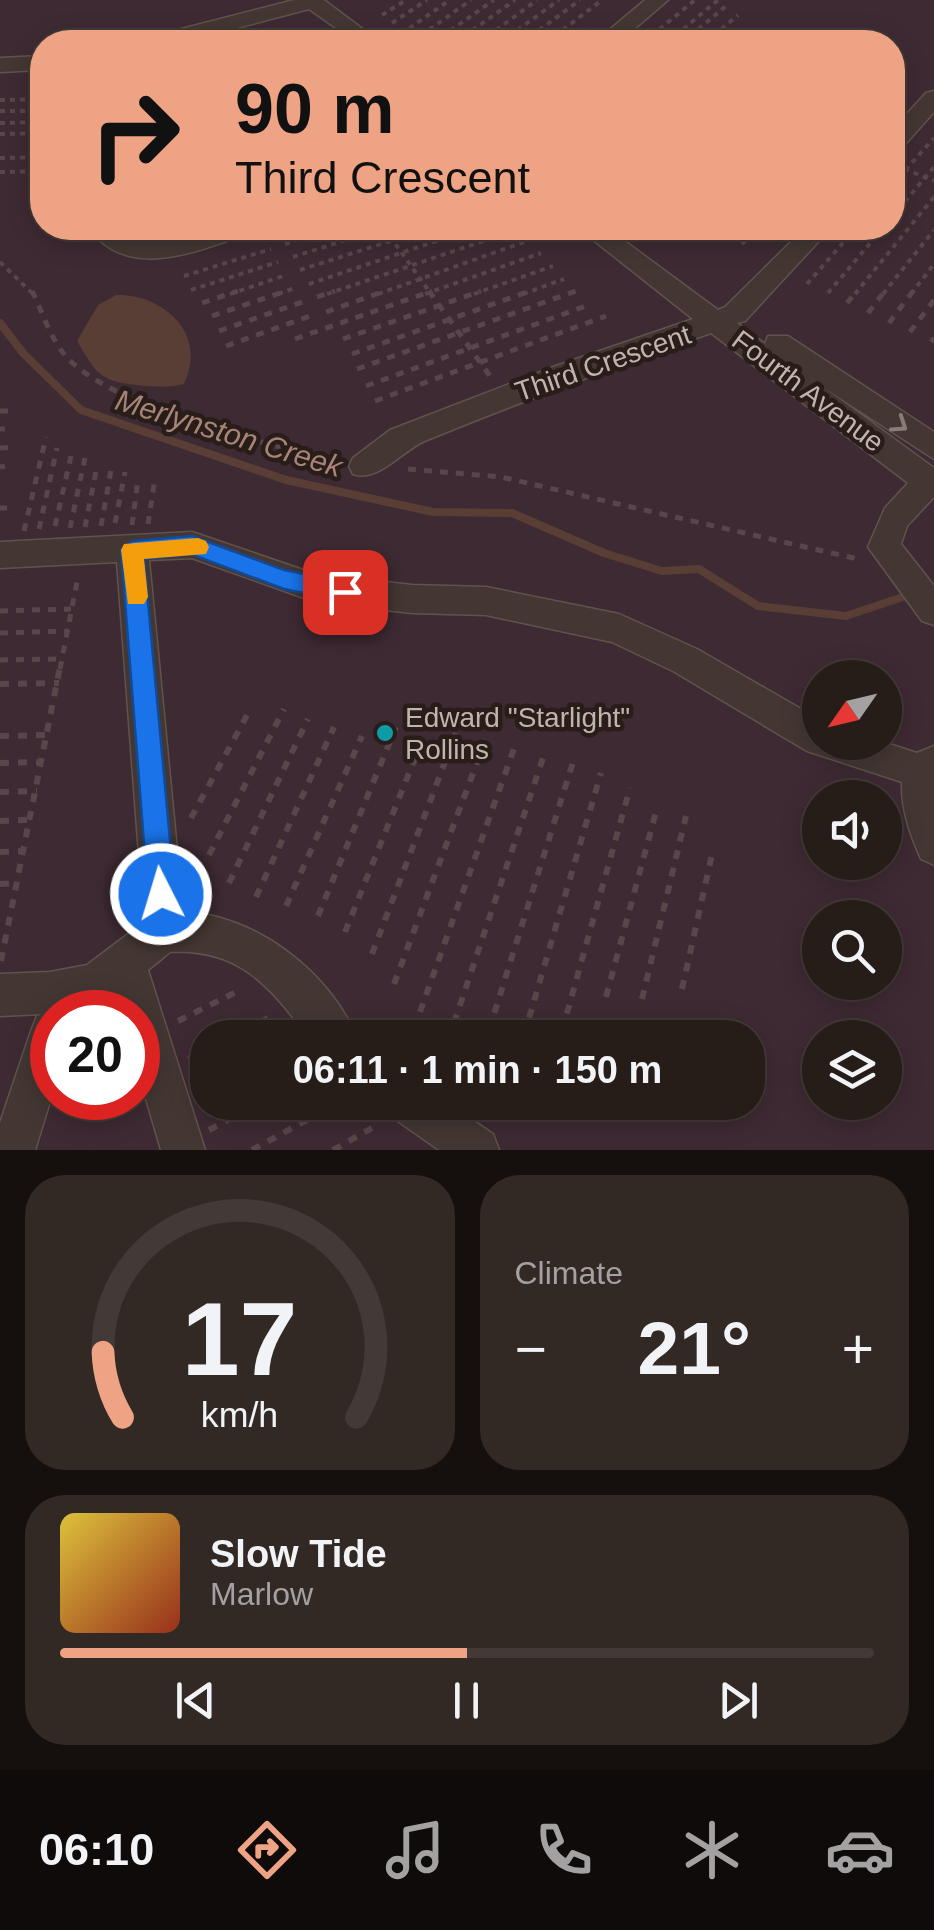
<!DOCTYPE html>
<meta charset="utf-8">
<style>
body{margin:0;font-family:Arial,sans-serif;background:#322925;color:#f1f3f6;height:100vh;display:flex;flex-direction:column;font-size:38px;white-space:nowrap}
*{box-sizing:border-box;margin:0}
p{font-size:32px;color:#a4a1a2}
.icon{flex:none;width:55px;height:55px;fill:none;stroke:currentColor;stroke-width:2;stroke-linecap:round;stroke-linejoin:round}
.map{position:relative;height:1150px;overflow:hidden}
.details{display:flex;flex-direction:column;gap:25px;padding:25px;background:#150f0d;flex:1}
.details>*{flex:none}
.banner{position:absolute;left:30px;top:30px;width:875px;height:210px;border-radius:40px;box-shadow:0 5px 25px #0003,0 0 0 2px #423a37;background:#eea385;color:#111;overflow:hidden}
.needle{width:65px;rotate:236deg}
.fabs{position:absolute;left:802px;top:660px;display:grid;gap:20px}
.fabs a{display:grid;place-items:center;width:100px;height:100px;border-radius:50%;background:#261c18;box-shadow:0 5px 25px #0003,0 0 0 2px #423a37;font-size:50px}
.speed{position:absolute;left:30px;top:990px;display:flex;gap:20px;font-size:50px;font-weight:700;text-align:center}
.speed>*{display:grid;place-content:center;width:130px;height:130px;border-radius:50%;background:#261c18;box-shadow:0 5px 25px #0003,0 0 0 2px #423a37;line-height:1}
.speed .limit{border:15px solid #d22;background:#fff;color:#111}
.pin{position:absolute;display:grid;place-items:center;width:85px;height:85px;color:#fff;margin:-42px;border-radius:20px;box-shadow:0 5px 15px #0006}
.me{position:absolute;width:110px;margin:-55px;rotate:355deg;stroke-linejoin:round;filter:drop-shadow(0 0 8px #0008)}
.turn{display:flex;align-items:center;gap:35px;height:210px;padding:0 40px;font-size:45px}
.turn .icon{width:130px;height:130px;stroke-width:2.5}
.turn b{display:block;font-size:70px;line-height:85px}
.big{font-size:75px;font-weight:600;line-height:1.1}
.details .card{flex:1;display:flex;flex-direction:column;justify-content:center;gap:15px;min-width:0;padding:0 35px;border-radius:40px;background:#322925}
.details .dial{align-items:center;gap:0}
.dial svg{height:260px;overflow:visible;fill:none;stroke:#423a37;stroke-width:7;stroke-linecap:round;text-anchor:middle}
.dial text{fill:#f1f3f6;stroke:none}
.song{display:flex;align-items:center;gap:30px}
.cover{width:120px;height:120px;border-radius:15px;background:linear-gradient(135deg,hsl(50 70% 55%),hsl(10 70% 35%))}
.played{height:10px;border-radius:5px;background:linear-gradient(90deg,#eea385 50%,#423a37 50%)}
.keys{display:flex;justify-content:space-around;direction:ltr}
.heat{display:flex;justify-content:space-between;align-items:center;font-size:55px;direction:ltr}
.details .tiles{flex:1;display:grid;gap:25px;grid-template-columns:1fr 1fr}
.card:last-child{grid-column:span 2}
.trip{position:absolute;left:190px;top:1020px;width:575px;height:100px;border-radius:40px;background:#261c18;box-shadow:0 5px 25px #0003,0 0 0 2px #423a37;font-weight:600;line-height:100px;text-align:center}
.tabs{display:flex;height:160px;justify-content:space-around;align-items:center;background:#0f0b0a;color:#a4a1a2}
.tabs .icon{width:70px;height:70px}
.tabs .current{color:#eea385}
.tabs b{font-size:45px;color:#f1f3f6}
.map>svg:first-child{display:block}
.green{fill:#3e2a33;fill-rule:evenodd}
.water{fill:#593e35}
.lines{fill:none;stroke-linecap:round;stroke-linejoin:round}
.stream{stroke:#593e35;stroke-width:8}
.minor-casing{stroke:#5f534e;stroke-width:3}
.path-far2{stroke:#59464a;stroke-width:4;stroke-dasharray:5 5;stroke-linecap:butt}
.path-far1{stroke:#59464a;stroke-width:5;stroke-dasharray:8 8;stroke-linecap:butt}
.path{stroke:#59464a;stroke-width:6;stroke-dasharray:9 9;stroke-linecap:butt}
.minor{fill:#443733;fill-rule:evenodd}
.oneway{stroke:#897b76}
.route{fill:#1a73e8;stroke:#114b97;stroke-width:2.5}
.slow{fill:#f59e0b}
.culture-dot{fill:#0f9aa8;stroke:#281d19;stroke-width:4}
.labels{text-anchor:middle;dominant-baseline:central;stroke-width:9;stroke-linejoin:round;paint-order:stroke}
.street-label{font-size:28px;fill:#c1b3ad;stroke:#281d19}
.poi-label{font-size:28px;fill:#c1b3ad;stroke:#281d19;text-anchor:start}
.water-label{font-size:30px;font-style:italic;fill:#a88377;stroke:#281d19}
</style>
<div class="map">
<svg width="934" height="1150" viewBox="0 0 934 1150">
<rect width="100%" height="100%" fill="#332520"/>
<path class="green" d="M0 0H934V1150H0ZM42 42H892V228H42ZM820 678H885V742H820ZM820 798H885V862H820ZM820 918H885V982H820ZM52 1012H138V1098H52ZM208 1038H748V1102H208ZM820 1038H885V1102H820Z"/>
<path class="water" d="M116 295C165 294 208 335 184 384 167 388 155 387 137 385 99 381 96 373 77 341L98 305Z"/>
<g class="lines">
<polyline class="stream" points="0,323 23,353 81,410 286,480 433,512 512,513 604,553 662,571 699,569 758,606 846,616 912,594"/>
<defs>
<g id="minor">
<polygon points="294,0 324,0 380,42 356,42 309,9 183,42 147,42 150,37"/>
<polygon points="645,0 668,0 619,42 595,42"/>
<polygon points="42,56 42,70 0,72 0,58"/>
<polygon points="934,91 934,112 900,150 892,152 892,130 926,93"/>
<path d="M89 228H118C148 252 177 236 210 228 223 226 238 227 251 228L247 234C198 251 127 282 89 228Z"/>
<path d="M578 228H607L718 310 725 307 805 228H831L745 321 737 323 765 344 768 336H788L934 432V459L823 387 934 468V497L907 526 901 544 934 586V625L922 621 868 547 885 508 908 483 711 333C616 366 521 402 427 440 403 449 379 483 353 474L349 466 353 458 390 430 556 366 693 319Z"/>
<path d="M192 532 315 574 412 585 486 587 619 614 697 649 820 720V742H883L917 753 934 746V865L921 859C910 834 901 809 902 782L807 751 673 671 612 642 486 615 412 613 315 602 192 558 149 560 183 912C254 914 330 972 357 1038H309C270 987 240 948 170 952L148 970 205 1150H161L138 1071V1012H120L115 994 81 1008 52 1012V1095L35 1150H0V1123L31 1031 37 1016 43 1014 0 1016V974L50 972 87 965 144 922 117 562 0 568V542Z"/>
<polygon points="386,1102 446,1102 493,1134 499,1150 439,1150 392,1117"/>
</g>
</defs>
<use href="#minor" class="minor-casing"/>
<g class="path-far2">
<polyline points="382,15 406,0"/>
<polyline points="392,23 427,0"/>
<polyline points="401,34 450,0"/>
<polyline points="413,41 471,0"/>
<polyline points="434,42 494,0"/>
<polyline points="456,42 515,0"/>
<polyline points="480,42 537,0"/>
<polyline points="501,42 559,0"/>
<polyline points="523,42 580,0"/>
<polyline points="547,42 602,0"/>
<polyline points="569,42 586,29"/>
<polyline points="644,42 695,0"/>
<polyline points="668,42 718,0"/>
<polyline points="683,42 726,6"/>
<polyline points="706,42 738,15"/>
<polyline points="729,42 743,30"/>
<polyline points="892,84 900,77"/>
<polyline points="0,100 42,99"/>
<polyline points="0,111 42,111"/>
<polyline points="0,123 42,122"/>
<polyline points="0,134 42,133"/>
<polyline points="0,158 42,157"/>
<polyline points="895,165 934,181"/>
<polyline points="0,172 42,171"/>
<polyline points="892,185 934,138"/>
<polyline points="892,217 934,167"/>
<polyline points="384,228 431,294"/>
<polyline points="277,232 290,228"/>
<polyline points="728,232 731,228"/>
<polyline points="285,244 335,228"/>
<polyline points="742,244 758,228"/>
<polyline points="293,257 383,228"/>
<polyline points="0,262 33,294"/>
<polyline points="300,270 431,228"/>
<polyline points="184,276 271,249"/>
<polyline points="309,284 475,228"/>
<polyline points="807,284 856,228"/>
<polyline points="191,290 278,262"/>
<polyline points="828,293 883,228"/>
<polyline points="230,294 286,275"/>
<polyline points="278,294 295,288"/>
<polyline points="327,294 519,229"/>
<polyline points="378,294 527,241"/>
<polyline points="425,294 541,253"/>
<polyline points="474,294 553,266"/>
<polyline points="523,294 564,279"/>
<polyline points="569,294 576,291"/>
<polyline points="855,294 934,197"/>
<polyline points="883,294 934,230"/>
<polyline points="911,294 934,264"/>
</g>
<g class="path-far1">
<path d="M32 291C42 311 50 337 64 354 106 406 270 446 337 460"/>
<polyline points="429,291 492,379"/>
<polyline points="317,297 335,291"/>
<polyline points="202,303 238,291"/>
<polyline points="847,303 857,291"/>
<polyline points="326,312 385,291"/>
<polyline points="868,313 885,291"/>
<polyline points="212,316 286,291"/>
<polyline points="889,323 913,291"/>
<polyline points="219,331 305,301"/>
<polyline points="910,332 934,300"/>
<polyline points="295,339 432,291"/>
<polyline points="343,339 481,291"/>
<polyline points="931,342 934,338"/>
<polyline points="226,346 310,316"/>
<polyline points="352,354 530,291"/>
<polyline points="357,369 576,291"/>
<polyline points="366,386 591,304"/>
<polyline points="375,401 606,316"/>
<polyline points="0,411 12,411"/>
<polyline points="0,429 5,429"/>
<polyline points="0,448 14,447"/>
<polyline points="0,467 5,466"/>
<polyline points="408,469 501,477 862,560"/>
<polyline points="0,508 7,508"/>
<polyline points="115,523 125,472"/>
<polyline points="148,524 155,478"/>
<polyline points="132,525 138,479"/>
<polyline points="55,526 71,456"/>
<polyline points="101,526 111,470"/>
<polyline points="85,527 96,471"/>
<polyline points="70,528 85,458"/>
<polyline points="39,529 57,448"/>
<polyline points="24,531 46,437"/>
<polyline points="0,611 71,609"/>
<polyline points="0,633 69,631"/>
<polyline points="0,660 63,659"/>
<polyline points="60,669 78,577"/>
</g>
<g class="path">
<polyline points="0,684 59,683"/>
<polyline points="0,736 49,735"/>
<polyline points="0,763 43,762"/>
<polyline points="0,792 37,791"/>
<polyline points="191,818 251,708"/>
<polyline points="0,821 28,820"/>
<polyline points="0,852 24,851"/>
<polyline points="209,855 284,709"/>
<polyline points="229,883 308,719"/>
<polyline points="0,884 15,883"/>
<polyline points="256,897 334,727"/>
<polyline points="286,906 362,736"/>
<polyline points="318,916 396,727"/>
<polyline points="345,932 422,741"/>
<polyline points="372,954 456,733"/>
<polyline points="1,961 60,667"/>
<polyline points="394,984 487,736"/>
<polyline points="682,989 713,850"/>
<polyline points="606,997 657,808"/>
<polyline points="642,999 686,816"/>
<polyline points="420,1012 516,743"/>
<polyline points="178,1021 240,990"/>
<polyline points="454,1023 544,755"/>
<polyline points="489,1030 574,759"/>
<polyline points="562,1031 630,788"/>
<polyline points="524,1035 601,773"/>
<polyline points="230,1038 268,1018"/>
<polyline points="188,1059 208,1049"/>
<polyline points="209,1130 262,1102"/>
<polyline points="252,1150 340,1102"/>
<polyline points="333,1150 372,1128"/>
</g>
<use href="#minor" class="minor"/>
</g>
<defs><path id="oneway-chevron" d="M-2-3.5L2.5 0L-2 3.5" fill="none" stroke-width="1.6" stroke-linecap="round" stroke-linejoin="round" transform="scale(2.5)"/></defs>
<use class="oneway" href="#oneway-chevron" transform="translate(900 425) rotate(34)"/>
<polygon class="route" points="192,536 284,570 345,582 353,585 356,592 353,599 345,601 284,589 191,554 144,559 175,894 171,904 161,908 152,904 148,894 121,550 132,541"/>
<polygon class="slow" points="198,538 206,541 209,547 206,554 144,559 148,597 144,604 128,604 121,550 124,544"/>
<circle class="culture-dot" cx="385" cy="733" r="10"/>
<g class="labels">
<g class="street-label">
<text transform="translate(603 363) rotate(-19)">Third Crescent</text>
<text transform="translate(808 391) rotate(37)">Fourth Avenue</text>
</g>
<g class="poi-label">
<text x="405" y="717">Edward "Starlight"<tspan x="405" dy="32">Rollins</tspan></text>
</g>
<g class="water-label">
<text transform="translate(229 433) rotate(17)">Merlynston Creek</text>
</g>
</g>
</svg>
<div class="fabs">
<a><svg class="needle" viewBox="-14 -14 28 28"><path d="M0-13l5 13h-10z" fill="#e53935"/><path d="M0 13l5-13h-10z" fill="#a4a1a2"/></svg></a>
<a><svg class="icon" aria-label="sound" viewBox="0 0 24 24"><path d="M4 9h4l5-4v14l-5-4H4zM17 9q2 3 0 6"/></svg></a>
<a><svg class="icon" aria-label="search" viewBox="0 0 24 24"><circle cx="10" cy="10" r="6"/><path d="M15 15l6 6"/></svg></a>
<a><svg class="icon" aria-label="layers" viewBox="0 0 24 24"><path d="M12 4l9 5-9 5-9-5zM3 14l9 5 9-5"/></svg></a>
</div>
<div class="speed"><div class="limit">20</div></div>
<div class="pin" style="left:345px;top:592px;background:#d93025"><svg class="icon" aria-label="arrive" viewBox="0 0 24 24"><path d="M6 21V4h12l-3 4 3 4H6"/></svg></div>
<svg class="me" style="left:161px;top:894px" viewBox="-20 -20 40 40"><circle r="17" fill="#1a73e8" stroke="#fff" stroke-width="3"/><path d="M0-11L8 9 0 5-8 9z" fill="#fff"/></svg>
<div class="trip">06:11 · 1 min · 150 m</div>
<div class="banner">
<div class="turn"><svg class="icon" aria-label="right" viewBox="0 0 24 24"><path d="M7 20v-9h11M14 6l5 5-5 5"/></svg><div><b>90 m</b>Third Crescent</div></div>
</div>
</div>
<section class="details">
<div class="tiles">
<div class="card dial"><svg viewBox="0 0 100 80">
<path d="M14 69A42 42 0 1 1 86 69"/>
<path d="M14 69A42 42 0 0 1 8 49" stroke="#eea385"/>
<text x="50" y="56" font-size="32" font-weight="700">17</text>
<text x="50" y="72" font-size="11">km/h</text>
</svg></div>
<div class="card"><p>Climate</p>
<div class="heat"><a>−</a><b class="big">21°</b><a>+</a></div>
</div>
<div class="card">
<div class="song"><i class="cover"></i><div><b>Slow Tide</b><p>Marlow</p></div></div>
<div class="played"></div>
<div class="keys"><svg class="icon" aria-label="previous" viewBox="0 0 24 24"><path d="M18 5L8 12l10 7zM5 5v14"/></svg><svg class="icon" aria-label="pause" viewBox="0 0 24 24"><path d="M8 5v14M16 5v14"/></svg><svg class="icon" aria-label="next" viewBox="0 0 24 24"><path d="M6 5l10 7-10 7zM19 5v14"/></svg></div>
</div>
</div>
</section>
<nav class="tabs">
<b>06:10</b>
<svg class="icon current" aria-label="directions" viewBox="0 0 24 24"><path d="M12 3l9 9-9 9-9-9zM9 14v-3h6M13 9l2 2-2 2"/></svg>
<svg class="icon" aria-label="music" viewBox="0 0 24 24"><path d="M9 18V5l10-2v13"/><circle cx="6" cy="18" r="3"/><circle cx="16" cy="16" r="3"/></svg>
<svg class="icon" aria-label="phone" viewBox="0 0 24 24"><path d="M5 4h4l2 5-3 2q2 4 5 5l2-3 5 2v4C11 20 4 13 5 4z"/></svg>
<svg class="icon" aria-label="climate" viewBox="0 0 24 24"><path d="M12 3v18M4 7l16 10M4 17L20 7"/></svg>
<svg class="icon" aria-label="car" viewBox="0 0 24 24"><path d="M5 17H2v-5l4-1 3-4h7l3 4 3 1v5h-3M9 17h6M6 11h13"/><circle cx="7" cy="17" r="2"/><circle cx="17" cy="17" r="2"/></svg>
</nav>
